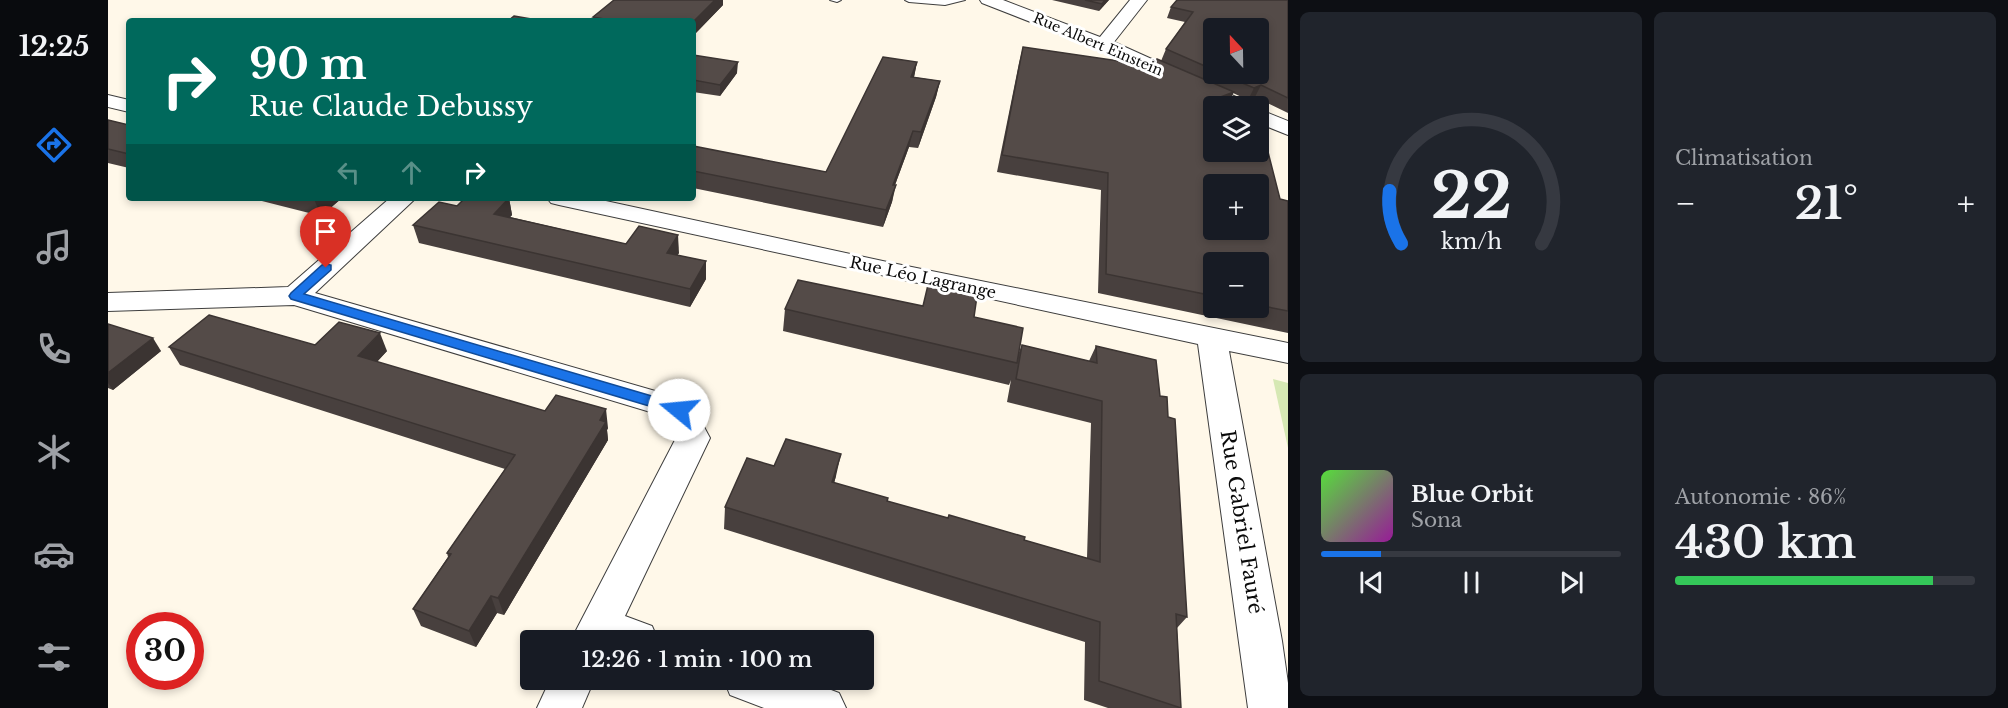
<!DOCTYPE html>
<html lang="fr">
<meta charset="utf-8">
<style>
body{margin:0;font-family:"Libre Baskerville",serif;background:#20242c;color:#f1f3f6;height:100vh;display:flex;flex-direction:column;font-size:22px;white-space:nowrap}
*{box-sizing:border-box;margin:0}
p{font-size:20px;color:#9ea1a6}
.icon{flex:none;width:33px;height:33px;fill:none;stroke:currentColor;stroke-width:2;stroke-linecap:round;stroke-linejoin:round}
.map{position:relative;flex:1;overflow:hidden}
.panel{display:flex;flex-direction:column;gap:12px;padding:12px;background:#0d0f14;width:720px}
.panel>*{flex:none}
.top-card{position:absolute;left:18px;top:18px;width:570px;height:183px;border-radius:6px;box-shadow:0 3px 9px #0003;background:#00695c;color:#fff;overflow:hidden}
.needle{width:39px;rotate:338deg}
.fabs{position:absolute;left:1095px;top:18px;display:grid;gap:12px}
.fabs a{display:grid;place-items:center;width:66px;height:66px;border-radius:6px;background:#171b24;box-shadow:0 3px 9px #0003;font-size:30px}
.speed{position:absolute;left:18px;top:612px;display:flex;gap:12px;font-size:30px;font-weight:700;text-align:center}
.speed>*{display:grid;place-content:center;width:78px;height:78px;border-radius:50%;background:#171b24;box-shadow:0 3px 9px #0003;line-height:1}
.speed .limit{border:9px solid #d22;background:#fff;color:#111}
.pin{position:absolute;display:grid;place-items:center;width:51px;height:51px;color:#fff;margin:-62px -26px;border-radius:50% 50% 50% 0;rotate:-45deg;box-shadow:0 0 6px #0007}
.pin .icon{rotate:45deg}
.me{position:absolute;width:66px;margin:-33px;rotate:287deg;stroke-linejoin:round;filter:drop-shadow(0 0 4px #0008)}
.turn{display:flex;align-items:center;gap:21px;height:126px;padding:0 24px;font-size:27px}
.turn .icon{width:78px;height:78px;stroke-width:2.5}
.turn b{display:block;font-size:42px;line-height:51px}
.lanes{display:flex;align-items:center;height:57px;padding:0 24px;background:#0003;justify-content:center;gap:30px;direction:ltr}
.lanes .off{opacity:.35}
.big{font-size:45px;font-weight:600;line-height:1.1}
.panel .tile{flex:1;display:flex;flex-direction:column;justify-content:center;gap:9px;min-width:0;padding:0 21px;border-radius:9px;background:#20242c}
.panel .dial{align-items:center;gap:0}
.dial svg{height:156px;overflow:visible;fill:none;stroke:#363941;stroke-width:7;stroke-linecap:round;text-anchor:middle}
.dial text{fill:#f1f3f6;stroke:none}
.song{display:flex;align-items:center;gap:18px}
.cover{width:72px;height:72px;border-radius:9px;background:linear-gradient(135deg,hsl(110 70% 55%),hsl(300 70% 35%))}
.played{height:6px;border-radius:3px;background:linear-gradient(90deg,#1a73e8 20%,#363941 20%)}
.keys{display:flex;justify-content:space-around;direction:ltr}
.heat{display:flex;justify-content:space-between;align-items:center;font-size:33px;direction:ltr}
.charge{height:9px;border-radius:4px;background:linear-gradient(90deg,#34c759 86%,#363941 0)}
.panel .tiles{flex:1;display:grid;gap:12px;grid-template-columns:repeat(2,1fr)}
.trip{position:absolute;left:412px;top:630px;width:354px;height:60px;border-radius:6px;background:#171b24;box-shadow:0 3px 9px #0003;font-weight:600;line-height:60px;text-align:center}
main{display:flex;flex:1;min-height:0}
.tabs{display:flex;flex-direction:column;width:108px;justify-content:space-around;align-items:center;background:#090b0e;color:#9ea1a6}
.tabs .icon{width:42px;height:42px}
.tabs .selected{color:#1a73e8}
.tabs b{font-size:27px;color:#f1f3f6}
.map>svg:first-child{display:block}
.green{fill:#d6e8b4}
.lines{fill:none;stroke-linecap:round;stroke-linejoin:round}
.lane-casing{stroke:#3e3e3e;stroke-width:2}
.street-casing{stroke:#3e3e3e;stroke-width:2}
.lane{fill:#fff;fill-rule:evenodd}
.street{fill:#fff;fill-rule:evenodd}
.wall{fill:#48403e;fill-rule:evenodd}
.shaded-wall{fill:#3b3432}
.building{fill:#544b48;stroke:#3b3432;stroke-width:1.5;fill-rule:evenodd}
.route{fill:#1a73e8;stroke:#114b97;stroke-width:1.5}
.labels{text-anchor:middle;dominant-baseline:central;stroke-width:6;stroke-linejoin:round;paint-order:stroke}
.far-street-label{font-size:14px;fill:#0b0b0b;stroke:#fff}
.street-label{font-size:16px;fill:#0b0b0b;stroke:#fff}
.near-street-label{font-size:20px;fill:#0b0b0b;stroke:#fff}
</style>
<main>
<nav class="tabs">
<b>12:25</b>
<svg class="icon selected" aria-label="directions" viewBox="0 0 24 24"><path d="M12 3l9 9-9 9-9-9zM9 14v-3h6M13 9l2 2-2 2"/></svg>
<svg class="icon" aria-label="music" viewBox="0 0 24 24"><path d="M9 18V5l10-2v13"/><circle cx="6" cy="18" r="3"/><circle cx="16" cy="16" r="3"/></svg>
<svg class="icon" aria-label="phone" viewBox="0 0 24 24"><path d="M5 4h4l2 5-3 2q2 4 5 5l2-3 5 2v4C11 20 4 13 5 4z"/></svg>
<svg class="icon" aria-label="climate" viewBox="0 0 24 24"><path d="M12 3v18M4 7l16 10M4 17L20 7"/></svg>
<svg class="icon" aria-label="car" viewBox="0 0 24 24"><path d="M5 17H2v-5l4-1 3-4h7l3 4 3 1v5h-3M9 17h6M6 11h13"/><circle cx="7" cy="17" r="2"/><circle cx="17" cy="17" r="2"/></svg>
<svg class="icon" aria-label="filters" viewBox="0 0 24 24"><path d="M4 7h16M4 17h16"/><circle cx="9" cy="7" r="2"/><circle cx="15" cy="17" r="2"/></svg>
</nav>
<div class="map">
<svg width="1180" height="708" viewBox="0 0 1180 708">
<rect width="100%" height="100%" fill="#fff8e9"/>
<polygon class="green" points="1165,379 1180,383 1180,448"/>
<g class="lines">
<defs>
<g id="lane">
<polygon points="722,0 733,0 729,2"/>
<polygon points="797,0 857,0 837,5 801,2"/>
</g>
<g id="street">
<polygon points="872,0 895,0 992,37 1022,0 1039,0 1006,42 1139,102 1142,106 1116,106 989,48 874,3"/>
<polygon points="0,95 21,100 21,112 0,107"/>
<polygon points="1150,109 1180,121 1180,135 1150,123"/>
<polygon points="282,198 308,198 207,293 582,401 602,438 517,616 544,626 550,640 463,640 568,438 559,417 186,305 0,311 0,293 180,287"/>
<polygon points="439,198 484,198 784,263 1180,343 1180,363 1121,351 1174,641 1180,683 1180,708 1140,708 1090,344 451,205 443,203"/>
<polygon points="442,680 486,680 474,708 429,708"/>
<polygon points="616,680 697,680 731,693 738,708 656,708 622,695"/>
</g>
</defs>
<use href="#lane" class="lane-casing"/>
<use href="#street" class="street-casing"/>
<use href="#lane" class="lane"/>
<use href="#street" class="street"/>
</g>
<g class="wall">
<polygon points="944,0 1001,0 991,11"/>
<path d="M1180 0V113L1147 97 1140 100 1125 93 1119 106 1102 114 1106 152 1172 199 1180 201V333L990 293 993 190 889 172 911 63 915 47 1045 66 1053 61 1058 49 1077 22 1059 18 1063 7ZM1106 28 1150 74H1106ZM1106 262H1150V308H1106Z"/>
<polygon points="615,5 585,36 585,21 485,21 485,17"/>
<polygon points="585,55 629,73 612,96 585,92"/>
<polygon points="809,62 806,77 832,81 828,97 810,148 801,147 787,185 784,202 775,227 585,188 585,146 718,172"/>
<polygon points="0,120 21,125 21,168 0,163"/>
<polygon points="142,198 234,198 213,216"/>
<polygon points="401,198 404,215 402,217 518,244 571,253 569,255 598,261 598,279 582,307 311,243 305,225"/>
<polygon points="677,309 866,317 911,352 914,345 981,361 988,346 1052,396 1060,417 1079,617 1069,628 1073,708 1000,708 976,700 977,642 616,529 617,507 666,466 728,476 726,483 779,501 979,558 983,423 899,402 903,380 901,385 675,331"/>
<polygon points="0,324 53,351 5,390 0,388"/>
<polygon points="61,347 279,351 269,362 437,411 500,428 499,430 500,440 396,615 389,613 368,647 313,626 305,609 340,557 339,553 397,469 72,365"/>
</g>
<g class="shaded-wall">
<polygon points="607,0 615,0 615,5 585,36 585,22"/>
<polygon points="997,0 1001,0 991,11 994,4"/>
<polygon points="630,62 629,73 612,96 612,85"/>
<polygon points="809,62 806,77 803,77"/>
<polygon points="832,81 828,97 810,148 813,132"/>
<polygon points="1153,85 1147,97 1140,100 1146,88"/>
<polygon points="1126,92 1119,106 1106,106 1106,113 1091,118 1099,102"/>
<polygon points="805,131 801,147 781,201 785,185"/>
<polygon points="788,185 784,202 775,227 778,210"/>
<polygon points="207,198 234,198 213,216 206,199"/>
<polygon points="401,198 404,215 390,231 386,214"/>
<polygon points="570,235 571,253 559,270 559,253"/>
<polygon points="598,261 598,279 582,307 582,289"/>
<polygon points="272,333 279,351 257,374 250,356"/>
<polygon points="45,338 53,351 5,390 0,383 0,373"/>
<polygon points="498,409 500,428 499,430 500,440 396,615 390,598"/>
<polygon points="733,454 728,476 720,504 724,482"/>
<polygon points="383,596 389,613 368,647 361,631"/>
</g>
<g class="building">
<polygon points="506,0 607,0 585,22 585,21 507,21 485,17"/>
<polygon points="977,0 997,0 994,4"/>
<polygon points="1069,0 1180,0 1180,98 1153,85 1146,88 1113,74 1150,74 1150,28 1106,28 1106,70 1058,49 1085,12 1063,7"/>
<polygon points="406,16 435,21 400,21"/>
<path d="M915 47 1045 66 1049 59 1126 92 1099 102 1106 130V152H1150V150L1160 152 1172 199 1180 201V311L1150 305V262H1106V296L998 274 1000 173 894 155ZM1106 184H1150V230H1106Z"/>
<polygon points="585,55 630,62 612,85 585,80"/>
<polygon points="775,57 809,62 803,77 832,81 813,132 805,131 785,185 788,185 778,210 585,171 585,146 718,172"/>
<polygon points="0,120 21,125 21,154 0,149"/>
<polygon points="357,198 401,198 386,214 518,244 531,226 570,235 559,253 598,261 582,289 305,225 331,202 349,206"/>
<polygon points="690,280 815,306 820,285 869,296 866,317 915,328 909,363 677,309"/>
<polygon points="101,315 207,345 231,322 272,333 250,356 437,411 448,395 498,409 492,420 498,422 390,598 383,596 361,631 305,609 343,554 339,553 407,455 61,347"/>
<polygon points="0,324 45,338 0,373"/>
<polygon points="914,345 989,363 988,346 1048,360 1052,396 1059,397 1060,417 1067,419 1079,617 1068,614 1073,708 991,681 992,622 617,507 639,458 666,466 678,439 733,454 724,482 780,498 779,501 840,518 841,515 917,537 916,540 992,562 994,401 908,379"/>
</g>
<polygon class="route" points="218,264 223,265 223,270 196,294 571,404 576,406 578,410 576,413 571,415 183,299 181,296 183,293 214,265"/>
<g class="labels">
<g class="far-street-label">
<text transform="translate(990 44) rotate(23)">Rue Albert Einstein</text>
</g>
<g class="street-label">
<text transform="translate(815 277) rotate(12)">Rue Léo Lagrange</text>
</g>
<g class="near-street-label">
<text transform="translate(1134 522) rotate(81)">Rue Gabriel Fauré</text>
</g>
</g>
</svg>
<div class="fabs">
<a><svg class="needle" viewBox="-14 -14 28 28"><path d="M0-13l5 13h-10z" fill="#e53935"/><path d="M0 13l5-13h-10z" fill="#9ea1a6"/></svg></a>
<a><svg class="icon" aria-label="layers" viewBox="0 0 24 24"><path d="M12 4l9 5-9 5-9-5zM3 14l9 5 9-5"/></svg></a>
<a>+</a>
<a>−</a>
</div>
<div class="speed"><div class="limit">30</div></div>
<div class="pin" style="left:218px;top:268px;background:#d93025"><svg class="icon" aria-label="arrive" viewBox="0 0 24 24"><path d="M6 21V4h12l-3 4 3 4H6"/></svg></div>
<svg class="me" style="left:571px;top:410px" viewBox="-20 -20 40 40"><circle r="19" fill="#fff"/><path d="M0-13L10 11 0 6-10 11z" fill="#1a73e8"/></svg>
<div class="trip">12:26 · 1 min · 100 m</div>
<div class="top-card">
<div class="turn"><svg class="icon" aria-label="right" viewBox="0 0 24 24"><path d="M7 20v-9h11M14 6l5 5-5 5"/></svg><div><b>90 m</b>Rue Claude Debussy</div></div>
<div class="lanes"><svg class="icon off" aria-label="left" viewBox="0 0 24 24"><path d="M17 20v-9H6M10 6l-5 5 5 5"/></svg><svg class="icon off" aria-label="ahead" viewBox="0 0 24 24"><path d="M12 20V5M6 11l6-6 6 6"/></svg><svg class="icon" aria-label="right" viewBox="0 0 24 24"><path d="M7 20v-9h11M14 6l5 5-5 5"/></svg></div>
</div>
</div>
<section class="panel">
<div class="tiles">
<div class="tile dial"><svg viewBox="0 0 100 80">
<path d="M14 69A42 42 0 1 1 86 69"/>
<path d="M14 69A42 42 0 0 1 8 42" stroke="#1a73e8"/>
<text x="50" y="56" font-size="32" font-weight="700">22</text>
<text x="50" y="72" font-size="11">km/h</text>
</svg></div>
<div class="tile"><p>Climatisation</p>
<div class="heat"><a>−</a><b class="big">21°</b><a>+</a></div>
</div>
<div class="tile">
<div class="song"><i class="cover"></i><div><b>Blue Orbit</b><p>Sona</p></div></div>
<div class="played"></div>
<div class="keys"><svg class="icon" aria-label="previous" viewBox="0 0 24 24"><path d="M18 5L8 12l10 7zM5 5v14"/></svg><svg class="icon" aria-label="pause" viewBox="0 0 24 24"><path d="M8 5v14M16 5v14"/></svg><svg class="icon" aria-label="next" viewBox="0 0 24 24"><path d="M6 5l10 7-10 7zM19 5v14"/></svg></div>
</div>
<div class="tile"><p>Autonomie · 86%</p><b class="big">430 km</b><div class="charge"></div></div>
</div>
</section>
</main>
